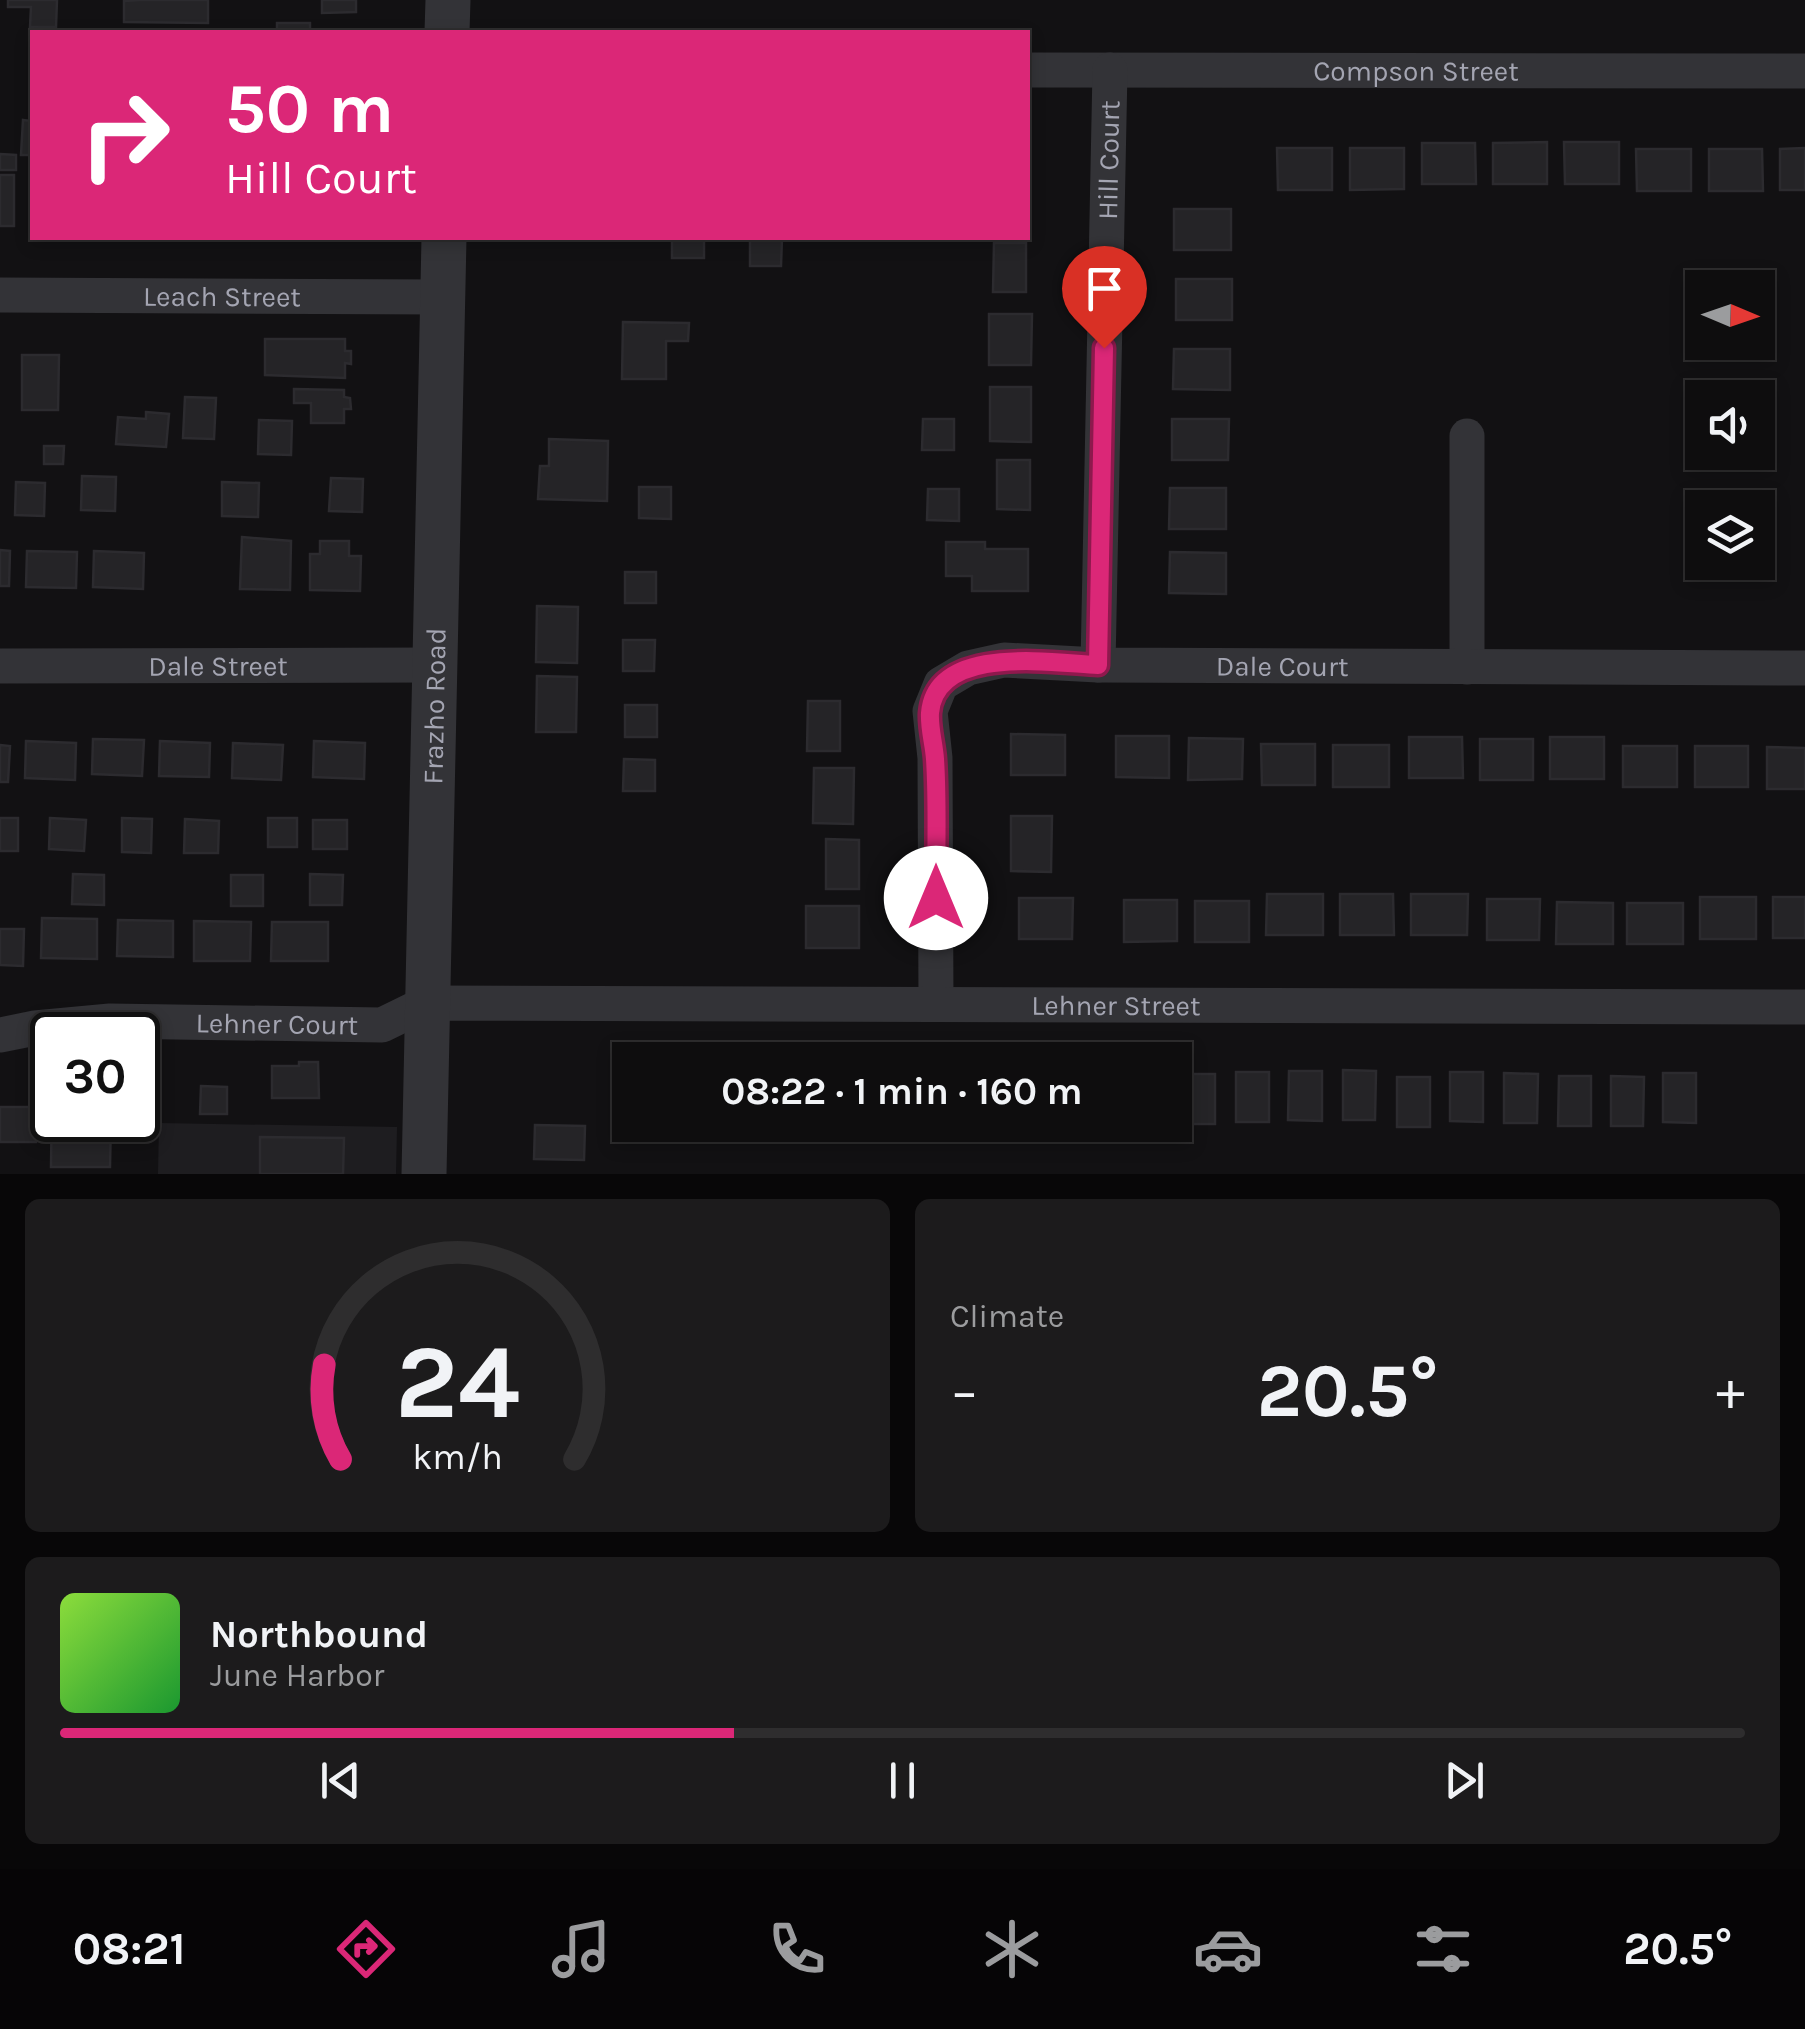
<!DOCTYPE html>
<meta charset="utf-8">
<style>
body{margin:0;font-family:Karla,sans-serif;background:#1c1b1c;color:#f1f3f6;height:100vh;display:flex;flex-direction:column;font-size:38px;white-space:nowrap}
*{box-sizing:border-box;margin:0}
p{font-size:32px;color:#9b9c9e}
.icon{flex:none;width:55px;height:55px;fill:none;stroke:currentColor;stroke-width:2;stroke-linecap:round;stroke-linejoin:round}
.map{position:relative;height:1174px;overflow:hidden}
.details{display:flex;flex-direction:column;gap:25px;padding:25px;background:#080708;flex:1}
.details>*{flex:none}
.banner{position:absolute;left:30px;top:30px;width:1000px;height:210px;border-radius:0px;box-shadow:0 5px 15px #0003,0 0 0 2px #2e2d2e;background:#db2777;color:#fff;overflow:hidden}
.needle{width:65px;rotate:92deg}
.controls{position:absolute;left:1685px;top:270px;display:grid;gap:20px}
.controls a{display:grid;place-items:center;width:90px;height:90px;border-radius:0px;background:#0e0d0e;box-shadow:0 5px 15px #0003,0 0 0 2px #2e2d2e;font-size:50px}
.speed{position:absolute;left:30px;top:1012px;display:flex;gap:20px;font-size:50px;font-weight:700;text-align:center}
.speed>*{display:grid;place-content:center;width:130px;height:130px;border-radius:50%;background:#0e0d0e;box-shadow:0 5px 15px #0003,0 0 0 2px #2e2d2e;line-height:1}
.speed .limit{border:5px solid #111;border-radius:15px;background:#fff;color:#111}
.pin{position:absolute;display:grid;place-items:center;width:85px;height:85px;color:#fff;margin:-102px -42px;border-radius:50% 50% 50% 0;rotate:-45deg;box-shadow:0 0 10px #0007}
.pin .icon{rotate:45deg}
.me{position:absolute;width:110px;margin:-55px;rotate:0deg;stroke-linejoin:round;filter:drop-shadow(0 0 8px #0008)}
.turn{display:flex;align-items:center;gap:35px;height:210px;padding:0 30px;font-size:45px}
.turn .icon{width:130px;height:130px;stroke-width:2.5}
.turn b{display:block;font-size:70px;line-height:85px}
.big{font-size:75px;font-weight:700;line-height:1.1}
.details .tile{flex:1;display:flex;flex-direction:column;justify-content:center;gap:15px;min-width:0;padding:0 35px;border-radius:15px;background:#1c1b1c}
.details .dial{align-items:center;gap:0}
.dial svg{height:260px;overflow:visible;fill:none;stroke:#2e2d2e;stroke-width:7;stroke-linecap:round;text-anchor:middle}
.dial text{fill:#f1f3f6;stroke:none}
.song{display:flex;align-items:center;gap:30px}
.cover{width:120px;height:120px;border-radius:15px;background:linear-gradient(135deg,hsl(90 70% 55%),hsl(130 70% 35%))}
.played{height:10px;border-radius:5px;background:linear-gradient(90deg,#db2777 40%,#2e2d2e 40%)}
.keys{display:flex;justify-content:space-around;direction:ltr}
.heat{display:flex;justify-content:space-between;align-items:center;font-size:55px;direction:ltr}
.details .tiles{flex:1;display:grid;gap:25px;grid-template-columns:1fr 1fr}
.tile:last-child{grid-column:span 2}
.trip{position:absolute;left:612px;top:1042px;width:580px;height:100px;border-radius:0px;background:#0e0d0e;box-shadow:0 5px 15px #0003,0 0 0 2px #2e2d2e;font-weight:700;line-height:100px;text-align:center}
.tabs{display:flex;height:160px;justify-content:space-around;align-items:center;background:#060506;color:#9b9c9e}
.tabs .icon{width:70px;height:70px}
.tabs .active{color:#db2777}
.tabs b{font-size:45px;color:#f1f3f6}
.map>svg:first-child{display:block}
.built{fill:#1e1d20}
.building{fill:#252427;stroke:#2c2b2f;stroke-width:2.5}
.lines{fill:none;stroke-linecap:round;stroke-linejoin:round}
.minor{stroke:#333337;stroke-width:35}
.tertiary{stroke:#333337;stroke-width:45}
.route-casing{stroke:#8e194d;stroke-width:25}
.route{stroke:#db2777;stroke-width:18}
.labels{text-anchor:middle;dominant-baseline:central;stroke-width:10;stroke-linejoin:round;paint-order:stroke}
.street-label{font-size:28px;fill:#a4a5b2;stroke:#0d0c0e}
</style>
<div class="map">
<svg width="1805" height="1174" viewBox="0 0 1805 1174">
<rect width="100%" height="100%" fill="#121113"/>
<polygon class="built" points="159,1123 397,1127 396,1174 158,1174"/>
<g class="building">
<polygon points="8,0 57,0 56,27 30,27 31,7 8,7"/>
<polygon points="140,0 208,0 208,23 124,22 124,1"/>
<polygon points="322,0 356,0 356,12 322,13"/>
<rect x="277" y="23" width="33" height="9"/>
<polygon points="23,120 32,121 32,155 21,155"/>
<polygon points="1547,142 1547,184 1493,184 1493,143"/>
<polygon points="1564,142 1619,142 1619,184 1565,184"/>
<polygon points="1422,143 1475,143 1476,184 1422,184"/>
<polygon points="1277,148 1332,148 1332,190 1278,190"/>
<polygon points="1350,148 1404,148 1404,189 1350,190"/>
<polygon points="1805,148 1805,190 1780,190 1780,149"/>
<polygon points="1636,149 1691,149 1691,191 1637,191"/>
<polygon points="1709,149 1762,149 1763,191 1709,191"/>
<polygon points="0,154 16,155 16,170 0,170"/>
<rect x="0" y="175" width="14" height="51"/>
<rect x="1174" y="209" width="57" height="41"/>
<rect x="672" y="238" width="32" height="20"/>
<polygon points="750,238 782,238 781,266 750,266"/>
<polygon points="994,243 1026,243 1026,292 993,292"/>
<rect x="1176" y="279" width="56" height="41"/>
<polygon points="989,314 1032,314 1031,365 989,365"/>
<polygon points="623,322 689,323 688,341 666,341 666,379 622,379"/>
<polygon points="265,339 345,339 345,351 351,351 351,364 345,363 345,378 265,375"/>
<polygon points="1174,349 1230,349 1230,390 1173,389"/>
<polygon points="22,355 59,355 58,410 22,410"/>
<polygon points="990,387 1031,387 1031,442 990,441"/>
<polygon points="294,389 344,390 344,397 350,398 351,409 344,409 344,423 311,423 311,403 294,403"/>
<polygon points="185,397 216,398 214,439 183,438"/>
<polygon points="146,412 169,414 166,447 116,444 118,417 146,419"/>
<polygon points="923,419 954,419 954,450 922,450"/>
<polygon points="1172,419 1229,419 1228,460 1172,460"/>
<polygon points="259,420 292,421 291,455 258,454"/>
<polygon points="549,439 608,441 607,501 538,499 540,466 549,466"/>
<polygon points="44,446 64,446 63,464 44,464"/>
<polygon points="997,460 1030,460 1030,510 997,509"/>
<polygon points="82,476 116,477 115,511 81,510"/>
<polygon points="331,478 363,479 362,512 329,511"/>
<polygon points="16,482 45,483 44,516 15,515"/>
<polygon points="222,482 259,483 258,517 222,516"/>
<polygon points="639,487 671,487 671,519 639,518"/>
<polygon points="1170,488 1226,488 1226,529 1169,529"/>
<polygon points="928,489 959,489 959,521 927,520"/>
<polygon points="242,537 291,541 290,590 240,589"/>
<polygon points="320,541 349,541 349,556 361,556 360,591 310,590 310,554 320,554"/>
<polygon points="946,542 985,542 985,549 1028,549 1028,591 972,591 972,576 946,576"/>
<polygon points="0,550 10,551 9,586 0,586"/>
<polygon points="27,551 77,552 76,588 26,587"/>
<polygon points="94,551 144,553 143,589 93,587"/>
<polygon points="1170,552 1226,553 1226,594 1169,593"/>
<rect x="625" y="572" width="31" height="31"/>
<polygon points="537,606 578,607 577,663 536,662"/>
<polygon points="623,640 655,640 654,671 623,671"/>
<polygon points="537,676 577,677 576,732 536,732"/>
<polygon points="808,701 840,701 840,751 807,751"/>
<rect x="625" y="705" width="32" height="32"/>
<polygon points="1011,734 1065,735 1065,775 1011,775"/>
<polygon points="1116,736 1169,736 1169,778 1116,777"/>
<polygon points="1409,737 1462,737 1463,778 1409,778"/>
<rect x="1550" y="737" width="54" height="42"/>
<polygon points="1189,738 1243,739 1242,779 1188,780"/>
<polygon points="93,739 144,740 142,776 92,774"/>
<rect x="1480" y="739" width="53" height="41"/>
<polygon points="26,741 76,743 75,780 25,778"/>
<polygon points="160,741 210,743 209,777 159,776"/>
<polygon points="314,741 365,743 364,779 313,777"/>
<polygon points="233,743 283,745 281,780 232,778"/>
<polygon points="1261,744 1315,744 1315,785 1262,785"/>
<polygon points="0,745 10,746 8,782 0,782"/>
<rect x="1333" y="745" width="56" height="42"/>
<rect x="1623" y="746" width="54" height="41"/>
<rect x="1695" y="746" width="53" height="41"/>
<polygon points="1767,747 1805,748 1805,789 1767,789"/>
<polygon points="624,759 655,760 655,791 623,791"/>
<polygon points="814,768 854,768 853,824 813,823"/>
<polygon points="1011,816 1052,816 1051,872 1011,871"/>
<rect x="0" y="818" width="18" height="33"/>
<polygon points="50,818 86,820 84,851 49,849"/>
<polygon points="122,818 152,819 151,853 122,852"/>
<rect x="268" y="818" width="29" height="29"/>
<polygon points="185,819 219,821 218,853 184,853"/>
<rect x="313" y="820" width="34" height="29"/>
<polygon points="826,839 859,840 859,889 826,889"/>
<polygon points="73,874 104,875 104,905 72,904"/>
<polygon points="310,874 343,875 342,905 310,905"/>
<rect x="231" y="875" width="32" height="31"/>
<polygon points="1267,894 1323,894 1323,935 1266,935"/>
<polygon points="1340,894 1393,894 1394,935 1340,935"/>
<polygon points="1411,894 1468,894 1467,935 1411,935"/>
<rect x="1700" y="897" width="56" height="42"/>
<rect x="1773" y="897" width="32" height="41"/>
<polygon points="1019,898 1073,898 1072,939 1019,939"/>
<polygon points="1487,899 1540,899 1539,940 1487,940"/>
<polygon points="1124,900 1177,900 1177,941 1124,942"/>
<rect x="1195" y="901" width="54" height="41"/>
<polygon points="1557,902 1613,903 1613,944 1556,944"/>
<rect x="1627" y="903" width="56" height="41"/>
<rect x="806" y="906" width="53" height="42"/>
<polygon points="42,918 97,919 97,959 41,958"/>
<polygon points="118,920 173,921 173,957 117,956"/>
<polygon points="194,921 251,922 250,961 194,961"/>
<polygon points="272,922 328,922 328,961 271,961"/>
<polygon points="0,929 24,929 23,966 0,965"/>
<polygon points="299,1062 318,1062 319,1098 272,1098 272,1066 299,1066"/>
<polygon points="1343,1070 1376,1071 1375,1120 1343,1120"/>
<polygon points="1289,1071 1322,1071 1322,1121 1288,1120"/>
<rect x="1236" y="1072" width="33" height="50"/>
<polygon points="1450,1072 1483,1072 1483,1122 1450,1121"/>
<polygon points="1504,1073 1538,1074 1537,1123 1504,1123"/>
<polygon points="1663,1073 1696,1073 1696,1123 1663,1122"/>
<polygon points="1182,1074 1215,1074 1215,1124 1181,1124"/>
<polygon points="1559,1076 1591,1076 1591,1126 1558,1126"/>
<polygon points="1611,1076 1644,1077 1643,1126 1611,1126"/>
<rect x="1397" y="1077" width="33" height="50"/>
<polygon points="201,1086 227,1087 227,1114 200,1114"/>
<polygon points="52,1095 52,1120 111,1120 110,1167 51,1167"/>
<rect x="0" y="1107" width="36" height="35"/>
<polygon points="535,1125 585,1126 584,1160 534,1159"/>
<polygon points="260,1137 344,1138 343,1174 260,1174"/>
</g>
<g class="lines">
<g class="minor">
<path id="s1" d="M1028 70 1805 71"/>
<path id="s2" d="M0 295 443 297"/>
<polyline points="1467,436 1467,667"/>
<path id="s3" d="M1098 665 1110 70"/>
<path id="s4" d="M0 666 436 665"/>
<path id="s5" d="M936 1003 935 758 930 711 941 684 968 668 1004 660 1098 665 1805 668"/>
<path id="s6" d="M0 1035 35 1028 110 1021 382 1025 427 1003 1805 1007"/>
</g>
<g class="tertiary">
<polyline points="447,32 448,0"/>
<path id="s7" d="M424 1174 444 238"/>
</g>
</g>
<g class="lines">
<defs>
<path id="route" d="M936 898C936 852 938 805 935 759 934 744 929 728 930 713 936 644 1052 663 1098 665L1104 348"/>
</defs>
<use href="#route" class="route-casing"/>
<use href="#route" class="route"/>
</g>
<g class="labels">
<g class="street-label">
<text stroke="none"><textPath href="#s1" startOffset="388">Compson Street</textPath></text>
<text stroke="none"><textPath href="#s3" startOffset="505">Hill Court</textPath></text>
<text stroke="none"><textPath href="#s2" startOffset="222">Leach Street</textPath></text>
<text stroke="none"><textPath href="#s4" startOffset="218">Dale Street</textPath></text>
<text stroke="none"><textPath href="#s5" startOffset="668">Dale Court</textPath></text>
<text stroke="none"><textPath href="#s7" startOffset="468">Frazho Road</textPath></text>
<text stroke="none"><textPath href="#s6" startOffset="1122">Lehner Street</textPath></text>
<text stroke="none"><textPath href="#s6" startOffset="278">Lehner Court</textPath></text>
</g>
</g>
</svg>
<div class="controls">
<a><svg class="needle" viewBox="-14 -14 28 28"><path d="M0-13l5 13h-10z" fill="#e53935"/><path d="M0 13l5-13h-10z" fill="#9b9c9e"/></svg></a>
<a><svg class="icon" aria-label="sound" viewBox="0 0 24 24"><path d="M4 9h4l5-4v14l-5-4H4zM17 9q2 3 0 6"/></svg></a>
<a><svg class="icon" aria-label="layers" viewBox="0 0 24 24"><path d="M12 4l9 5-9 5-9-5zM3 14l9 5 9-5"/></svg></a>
</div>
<div class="speed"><div class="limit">30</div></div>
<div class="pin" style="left:1104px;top:348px;background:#d93025"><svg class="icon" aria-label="arrive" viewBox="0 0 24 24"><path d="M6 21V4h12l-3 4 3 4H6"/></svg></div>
<svg class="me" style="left:936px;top:898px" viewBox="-20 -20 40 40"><circle r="19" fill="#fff"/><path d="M0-13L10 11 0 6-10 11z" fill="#db2777"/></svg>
<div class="trip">08:22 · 1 min · 160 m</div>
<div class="banner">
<div class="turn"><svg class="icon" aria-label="right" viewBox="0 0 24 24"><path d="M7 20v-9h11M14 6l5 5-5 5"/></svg><div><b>50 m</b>Hill Court</div></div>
</div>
</div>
<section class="details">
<div class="tiles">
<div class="tile dial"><svg viewBox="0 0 100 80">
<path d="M14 69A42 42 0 1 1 86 69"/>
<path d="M14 69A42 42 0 0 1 9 40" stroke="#db2777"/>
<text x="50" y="56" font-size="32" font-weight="700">24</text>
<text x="50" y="72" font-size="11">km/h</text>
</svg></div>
<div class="tile"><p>Climate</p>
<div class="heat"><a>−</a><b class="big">20.5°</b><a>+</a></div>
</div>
<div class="tile">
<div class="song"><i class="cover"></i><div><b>Northbound</b><p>June Harbor</p></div></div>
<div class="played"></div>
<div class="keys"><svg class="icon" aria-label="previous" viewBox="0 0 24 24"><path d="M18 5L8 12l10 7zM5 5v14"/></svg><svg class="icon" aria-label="pause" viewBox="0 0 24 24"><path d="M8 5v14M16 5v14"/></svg><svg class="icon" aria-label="next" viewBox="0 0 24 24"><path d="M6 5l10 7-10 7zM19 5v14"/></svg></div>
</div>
</div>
</section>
<nav class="tabs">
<b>08:21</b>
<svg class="icon active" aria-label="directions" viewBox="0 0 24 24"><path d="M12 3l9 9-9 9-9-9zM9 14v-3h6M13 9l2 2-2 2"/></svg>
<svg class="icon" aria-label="music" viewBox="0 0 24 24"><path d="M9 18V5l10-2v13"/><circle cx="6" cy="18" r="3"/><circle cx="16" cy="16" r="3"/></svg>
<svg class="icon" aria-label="phone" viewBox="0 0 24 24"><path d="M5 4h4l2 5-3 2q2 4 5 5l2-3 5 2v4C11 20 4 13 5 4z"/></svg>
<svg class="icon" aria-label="climate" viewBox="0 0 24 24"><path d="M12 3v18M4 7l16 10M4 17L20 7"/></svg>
<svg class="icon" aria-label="car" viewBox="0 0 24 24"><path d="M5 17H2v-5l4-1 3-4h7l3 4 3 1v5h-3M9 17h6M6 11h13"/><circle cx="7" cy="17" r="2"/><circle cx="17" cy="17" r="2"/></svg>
<svg class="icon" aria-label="filters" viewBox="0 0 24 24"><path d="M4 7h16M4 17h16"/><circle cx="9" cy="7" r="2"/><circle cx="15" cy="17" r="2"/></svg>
<b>20.5°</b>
</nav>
